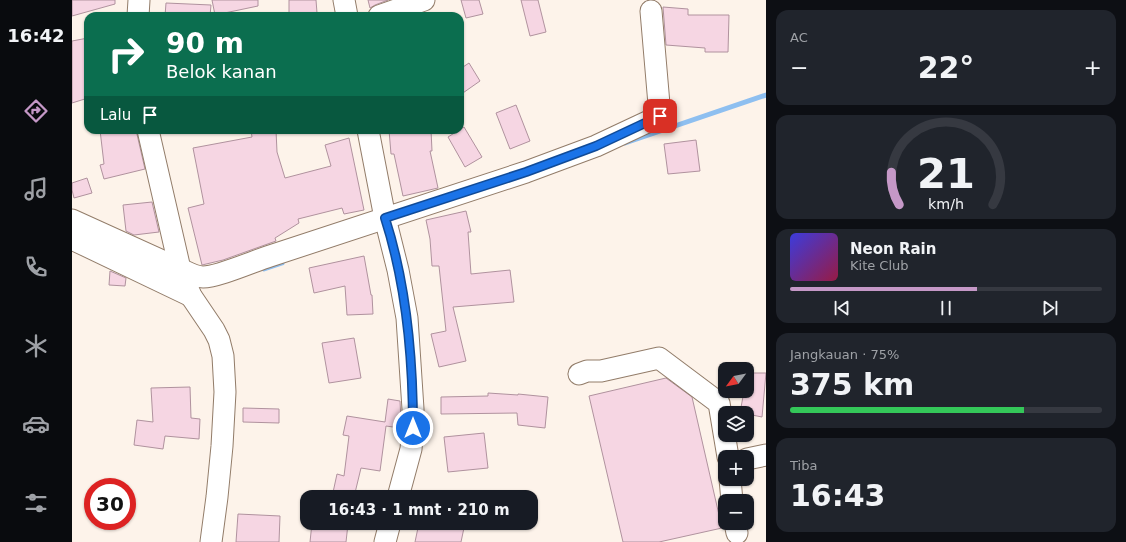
<!DOCTYPE html>
<html lang="id">
<meta charset="utf-8">
<style>
body{margin:0;font-family:"DejaVu Sans",sans-serif;background:#20242c;color:#f1f3f6;height:100vh;display:flex;flex-direction:column;font-size:15px;white-space:nowrap}
*{box-sizing:border-box;margin:0}
p{font-size:13px;color:#9ea1a6}
.icon{flex:none;width:22px;height:22px;fill:none;stroke:currentColor;stroke-width:2;stroke-linecap:round;stroke-linejoin:round}
.map{position:relative;flex:1;overflow:hidden}
.side{display:flex;flex-direction:column;gap:10px;padding:10px;background:#0d0f14;width:360px}
.side>*{flex:none}
.top-card{position:absolute;left:12px;top:12px;width:380px;height:122px;border-radius:12px;box-shadow:0 1px 3px #0004;background:#0b6e4f;color:#fff;overflow:hidden}
.needle{width:26px;rotate:238deg}
.buttons{position:absolute;left:646px;top:362px;display:grid;gap:8px}
.buttons a{display:grid;place-items:center;width:36px;height:36px;border-radius:8px;background:#171b24;box-shadow:0 1px 3px #0004;font-size:20px}
.speed{position:absolute;left:12px;top:478px;display:flex;gap:8px;font-size:20px;font-weight:700;text-align:center}
.speed>*{display:grid;place-content:center;width:52px;height:52px;border-radius:50%;background:#171b24;box-shadow:0 1px 3px #0004;line-height:1}
.speed .limit{border:6px solid #d22;background:#fff;color:#111}
.pin{position:absolute;display:grid;place-items:center;width:34px;height:34px;color:#fff;margin:-17px;border-radius:8px;box-shadow:0 2px 6px #0006}
.me{position:absolute;width:44px;margin:-22px;rotate:0deg;stroke-linejoin:round;filter:drop-shadow(0 0 3px #0008)}
.turn{display:flex;align-items:center;gap:14px;height:84px;padding:0 16px;font-size:18px}
.turn .icon{width:52px;height:52px;stroke-width:2.5}
.turn b{display:block;font-size:28px;line-height:34px}
.then{display:flex;align-items:center;height:38px;padding:0 16px;background:#0003;gap:8px;font-size:15px}
.big{font-size:30px;font-weight:700;line-height:1.1}
.side .card{flex:1;display:flex;flex-direction:column;justify-content:center;gap:6px;min-width:0;padding:0 14px;border-radius:12px;background:#20242c}
.side .dial{align-items:center;gap:0}
.dial svg{height:104px;overflow:visible;fill:none;stroke:#363941;stroke-width:7;stroke-linecap:round;text-anchor:middle}
.dial text{fill:#f1f3f6;stroke:none}
.song{display:flex;align-items:center;gap:12px}
.cover{width:48px;height:48px;border-radius:6px;background:linear-gradient(135deg,hsl(240 70% 55%),hsl(340 70% 35%))}
.played{height:4px;border-radius:2px;background:linear-gradient(90deg,#c598c7 60%,#363941 60%)}
.keys{display:flex;justify-content:space-around;direction:ltr}
.heat{display:flex;justify-content:space-between;align-items:center;font-size:22px;direction:ltr}
.charge{height:6px;border-radius:3px;background:linear-gradient(90deg,#34c759 75%,#363941 0)}
.trip{position:absolute;left:228px;top:490px;width:238px;height:40px;border-radius:12px;background:#171b24;box-shadow:0 1px 3px #0004;font-weight:700;line-height:40px;text-align:center}
main{display:flex;flex:1;min-height:0}
.menu{display:flex;flex-direction:column;width:72px;justify-content:space-around;align-items:center;background:#090b0e;color:#9ea1a6}
.menu .icon{width:28px;height:28px}
.menu .active{color:#c598c7}
.menu b{font-size:18px;color:#f1f3f6}
.map>svg:first-child{display:block}
.lines{fill:none;stroke-linecap:round;stroke-linejoin:round}
.stream{stroke:#8ebff0;stroke-width:5}
.building{fill:#f6d6e3;stroke:#b0929e}
.minor-casing{stroke:#927c69;stroke-width:23}
.minor{stroke:#fff;stroke-width:21}
.route-casing{stroke:#114b97;stroke-width:10}
.route{stroke:#1a73e8;stroke-width:7}
</style>
<main>
<nav class="menu">
<b>16:42</b>
<svg class="icon active" aria-label="directions" viewBox="0 0 24 24"><path d="M12 3l9 9-9 9-9-9zM9 14v-3h6M13 9l2 2-2 2"/></svg>
<svg class="icon" aria-label="music" viewBox="0 0 24 24"><path d="M9 18V5l10-2v13"/><circle cx="6" cy="18" r="3"/><circle cx="16" cy="16" r="3"/></svg>
<svg class="icon" aria-label="phone" viewBox="0 0 24 24"><path d="M5 4h4l2 5-3 2q2 4 5 5l2-3 5 2v4C11 20 4 13 5 4z"/></svg>
<svg class="icon" aria-label="climate" viewBox="0 0 24 24"><path d="M12 3v18M4 7l16 10M4 17L20 7"/></svg>
<svg class="icon" aria-label="car" viewBox="0 0 24 24"><path d="M5 17H2v-5l4-1 3-4h7l3 4 3 1v5h-3M9 17h6M6 11h13"/><circle cx="7" cy="17" r="2"/><circle cx="17" cy="17" r="2"/></svg>
<svg class="icon" aria-label="filters" viewBox="0 0 24 24"><path d="M4 7h16M4 17h16"/><circle cx="9" cy="7" r="2"/><circle cx="15" cy="17" r="2"/></svg>
</nav>
<div class="map">
<svg width="694" height="542" viewBox="0 0 694 542">
<rect width="100%" height="100%" fill="#fdf3ea"/>
<g class="lines">
<g class="stream">
<polyline points="553,143 694,95"/>
<polyline points="192,269 210,263"/>
</g>
</g>
<g class="building">
<polygon points="0,0 43,0 43,4 0,16"/>
<polygon points="140,0 186,0 186,6 143,15"/>
<polygon points="217,0 244,0 245,13 217,15"/>
<polygon points="296,0 316,0 303,5 298,8"/>
<polygon points="389,0 407,0 411,14 394,18"/>
<polygon points="449,0 466,0 474,32 458,36"/>
<polygon points="94,3 139,5 138,16 93,16"/>
<polygon points="591,7 616,9 616,15 657,15 656,52 633,52 633,48 594,45"/>
<polygon points="16,38 16,98 0,103 0,41"/>
<polygon points="397,63 408,81 388,95 388,69"/>
<polygon points="444,105 458,141 438,149 424,113"/>
<polygon points="392,127 410,157 393,167 376,137"/>
<polygon points="28,130 64,130 73,169 32,179 28,165 32,164"/>
<polygon points="179,130 204,130 205,152 213,178 259,166 253,145 277,138 292,210 272,214 270,208 226,219 227,223 203,238 204,241 151,260 130,265 116,208 132,204 121,148 180,137"/>
<polygon points="317,130 359,130 360,151 358,151 366,188 331,196 322,154 319,154"/>
<polygon points="624,140 628,171 596,174 592,144"/>
<polygon points="15,178 20,193 2,198 0,190 0,183"/>
<polygon points="80,202 87,232 62,235 54,231 51,205"/>
<polygon points="394,211 399,232 396,232 399,274 438,270 442,302 381,307 394,361 367,367 359,334 374,331 367,266 360,266 358,239 354,220"/>
<polygon points="292,256 299,295 300,295 301,314 275,315 273,286 242,293 237,268"/>
<polygon points="38,271 54,278 53,286 37,285"/>
<polygon points="282,338 289,378 257,383 250,343"/>
<polygon points="675,373 694,373 690,417 675,414 675,413 668,413 672,391 675,391"/>
<polygon points="594,378 620,397 650,528 587,542 551,542 517,396"/>
<polygon points="118,387 119,418 128,419 127,439 93,436 91,449 62,445 65,420 81,422 79,388"/>
<polygon points="416,393 446,395 446,394 476,397 473,428 446,425 445,413 369,414 369,397 416,396"/>
<polygon points="316,399 328,401 329,421 328,428 314,426 308,471 289,468 282,497 260,497 265,474 272,476 277,436 271,435 275,416 313,422"/>
<polygon points="171,408 207,409 207,423 171,422"/>
<polygon points="412,433 416,468 376,472 372,437"/>
<polygon points="166,514 208,516 207,542 164,542"/>
<polygon points="240,523 276,524 274,542 238,542"/>
<polygon points="347,523 393,523 389,542 343,542"/>
</g>
<g class="lines">
<defs>
<g id="minor">
<polyline points="272,0 275,16"/>
<polyline points="66,16 67,0"/>
<polyline points="307,16 352,0"/>
<polyline points="76,130 108,269 119,296 142,330 147,340 151,356 153,392 150,446 145,497 139,542"/>
<polyline points="296,130 313,218 326,270 335,318 341,409 341,428 339,449 326,497"/>
<path d="M0 220 108 269C115 272 123 277 131 277 146 277 182 261 198 256L454 172 524 146 588 116 579 11"/>
<polyline points="0,239 119,296"/>
<polyline points="507,374 515,371 529,371 587,358 647,403 656,457"/>
<polyline points="675,459 694,455"/>
<polyline points="658,479 660,501"/>
<polyline points="663,523 665,533"/>
<polyline points="313,542 318,523"/>
</g>
</defs>
<use href="#minor" class="minor-casing"/>
<use href="#minor" class="minor"/>
</g>
<g class="lines">
<defs>
<path id="route" d="M341 428C341 359 334 283 313 218L454 172 524 146 588 116"/>
</defs>
<use href="#route" class="route-casing"/>
<use href="#route" class="route"/>
</g>
</svg>
<div class="buttons">
<a><svg class="needle" viewBox="-14 -14 28 28"><path d="M0-13l5 13h-10z" fill="#e53935"/><path d="M0 13l5-13h-10z" fill="#9ea1a6"/></svg></a>
<a><svg class="icon" aria-label="layers" viewBox="0 0 24 24"><path d="M12 4l9 5-9 5-9-5zM3 14l9 5 9-5"/></svg></a>
<a>+</a>
<a>−</a>
</div>
<div class="speed"><div class="limit">30</div></div>
<div class="pin" style="left:588px;top:116px;background:#d93025"><svg class="icon" aria-label="arrive" viewBox="0 0 24 24"><path d="M6 21V4h12l-3 4 3 4H6"/></svg></div>
<svg class="me" style="left:341px;top:428px" viewBox="-20 -20 40 40"><circle r="17" fill="#1a73e8" stroke="#fff" stroke-width="3"/><path d="M0-11L8 9 0 5-8 9z" fill="#fff"/></svg>
<div class="trip">16:43 · 1 mnt · 210 m</div>
<div class="top-card">
<div class="turn"><svg class="icon" aria-label="right" viewBox="0 0 24 24"><path d="M7 20v-9h11M14 6l5 5-5 5"/></svg><div><b>90 m</b>Belok kanan</div></div>
<div class="then">Lalu<svg class="icon" aria-label="arrive" viewBox="0 0 24 24"><path d="M6 21V4h12l-3 4 3 4H6"/></svg></div>
</div>
</div>
<section class="side">
<div class="card"><p>AC</p>
<div class="heat"><a>−</a><b class="big">22°</b><a>+</a></div>
</div>
<div class="card dial"><svg viewBox="0 0 100 80">
<path d="M14 69A42 42 0 1 1 86 69"/>
<path d="M14 69A42 42 0 0 1 8 44" stroke="#c598c7"/>
<text x="50" y="56" font-size="32" font-weight="700">21</text>
<text x="50" y="72" font-size="11">km/h</text>
</svg></div>
<div class="card">
<div class="song"><i class="cover"></i><div><b>Neon Rain</b><p>Kite Club</p></div></div>
<div class="played"></div>
<div class="keys"><svg class="icon" aria-label="previous" viewBox="0 0 24 24"><path d="M18 5L8 12l10 7zM5 5v14"/></svg><svg class="icon" aria-label="pause" viewBox="0 0 24 24"><path d="M8 5v14M16 5v14"/></svg><svg class="icon" aria-label="next" viewBox="0 0 24 24"><path d="M6 5l10 7-10 7zM19 5v14"/></svg></div>
</div>
<div class="card"><p>Jangkauan · 75%</p><b class="big">375 km</b><div class="charge"></div></div>
<div class="card"><p>Tiba</p><b class="big">16:43</b></div>
</section>
</main>
